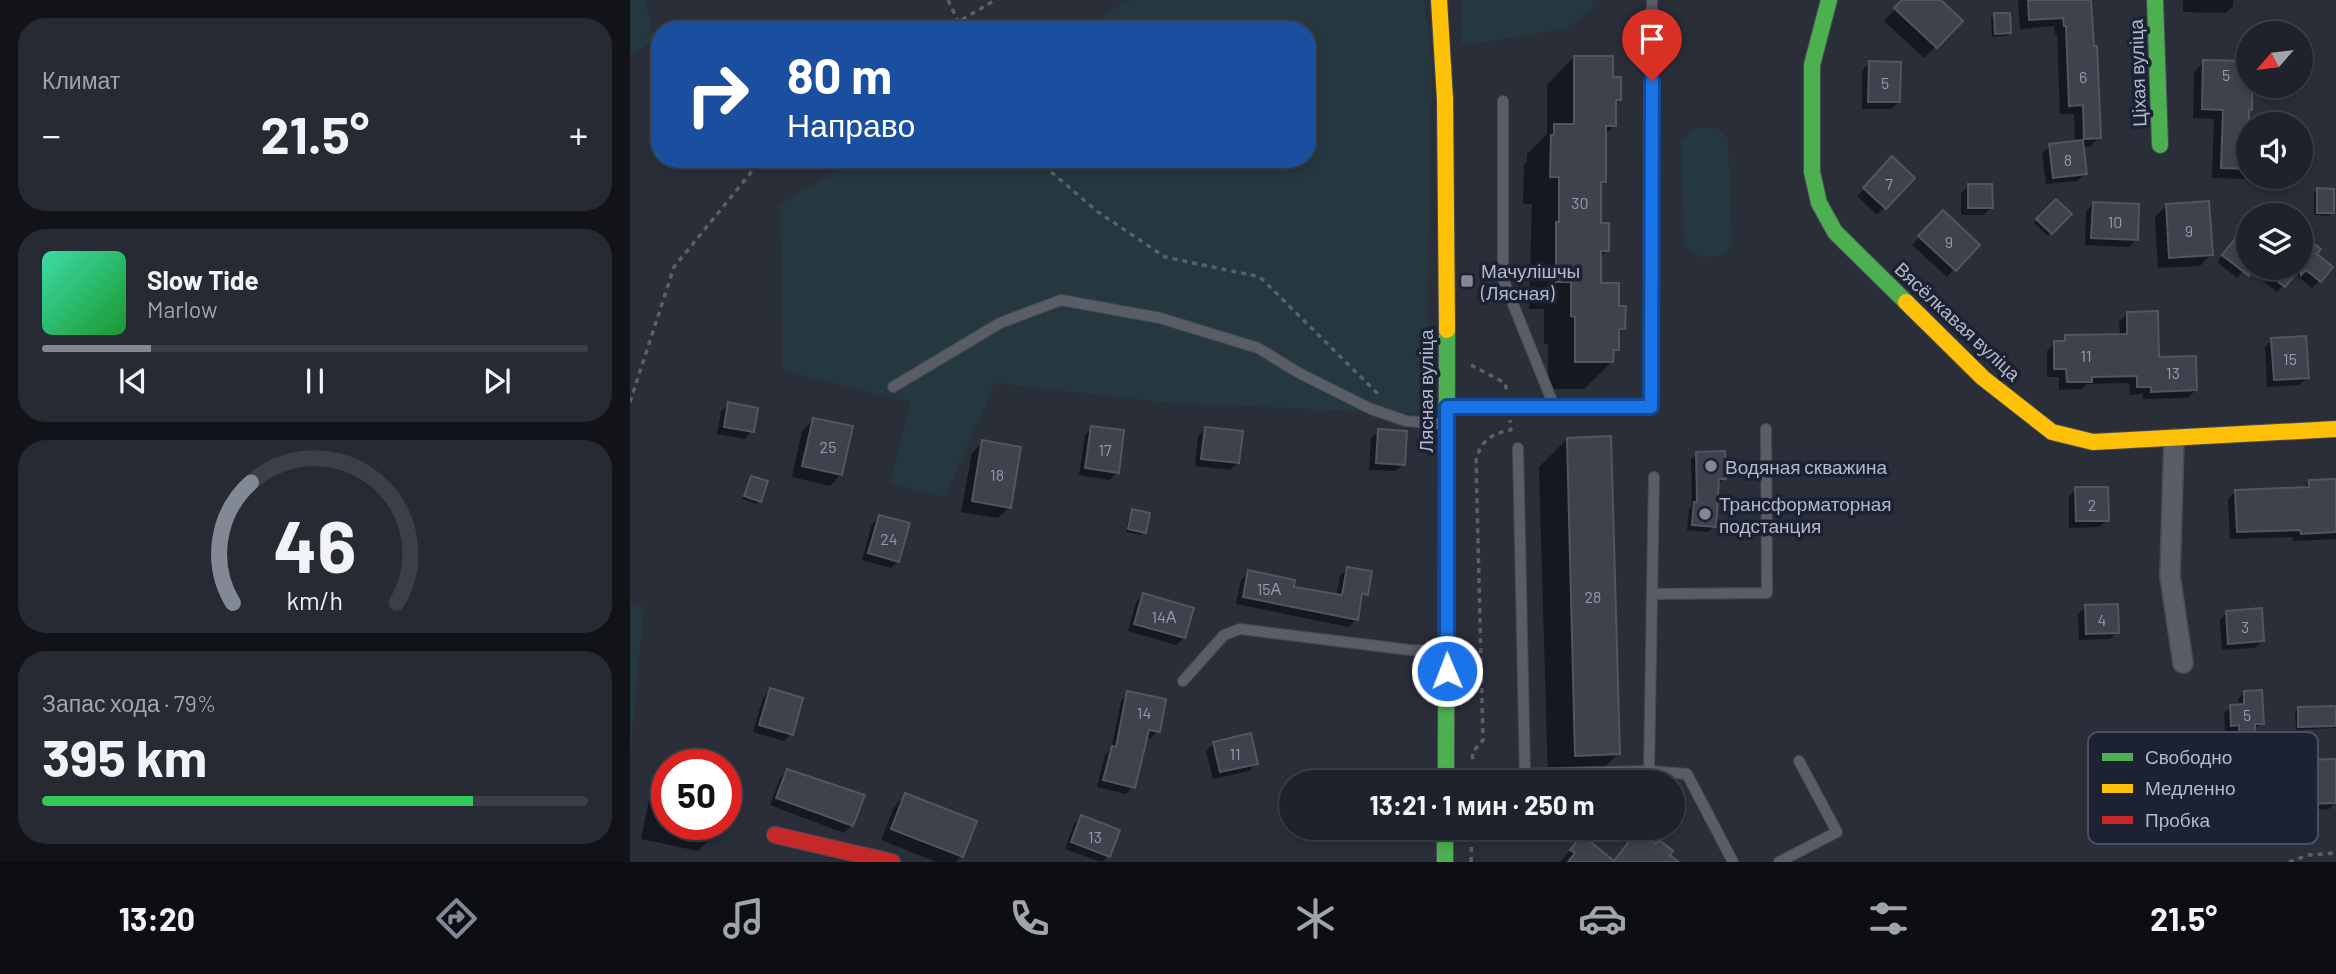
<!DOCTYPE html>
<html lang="ru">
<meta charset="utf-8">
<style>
body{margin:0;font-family:Barlow,sans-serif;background:#272a33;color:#f1f3f6;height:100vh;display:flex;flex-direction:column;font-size:26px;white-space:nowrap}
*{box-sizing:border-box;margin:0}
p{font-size:23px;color:#a1a4a9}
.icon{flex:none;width:38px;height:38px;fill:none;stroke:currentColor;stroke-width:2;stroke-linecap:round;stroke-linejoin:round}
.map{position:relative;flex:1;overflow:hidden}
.panel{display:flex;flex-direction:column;gap:18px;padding:18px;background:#111318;width:630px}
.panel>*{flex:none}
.banner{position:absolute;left:21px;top:21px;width:665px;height:147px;border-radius:28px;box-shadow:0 4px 10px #0003,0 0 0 2px #3c3f47;background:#1a4fa0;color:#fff;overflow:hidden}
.needle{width:46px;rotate:242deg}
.controls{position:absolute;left:1606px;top:21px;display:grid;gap:14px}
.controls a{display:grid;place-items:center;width:77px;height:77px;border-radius:50%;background:#1f222b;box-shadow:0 4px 10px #0003,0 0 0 2px #3c3f47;font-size:35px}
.speed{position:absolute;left:21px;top:749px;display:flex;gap:14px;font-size:35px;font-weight:700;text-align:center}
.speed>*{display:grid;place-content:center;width:91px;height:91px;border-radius:50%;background:#1f222b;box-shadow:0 4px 10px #0003,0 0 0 2px #3c3f47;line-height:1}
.speed .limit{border:10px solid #d22;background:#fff;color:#111}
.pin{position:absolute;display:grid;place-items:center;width:60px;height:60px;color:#fff;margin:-72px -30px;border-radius:50% 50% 50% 0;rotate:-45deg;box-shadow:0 0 7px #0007}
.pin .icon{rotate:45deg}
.me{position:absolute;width:77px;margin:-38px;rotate:359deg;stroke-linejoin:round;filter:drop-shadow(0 0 5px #0008)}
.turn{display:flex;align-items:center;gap:24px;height:147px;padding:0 21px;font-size:32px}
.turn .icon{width:91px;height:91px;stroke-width:2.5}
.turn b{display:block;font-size:49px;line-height:60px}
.big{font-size:52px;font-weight:700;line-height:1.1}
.panel .tile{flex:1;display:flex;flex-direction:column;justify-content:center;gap:10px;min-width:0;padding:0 24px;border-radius:28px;background:#272a33}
.panel .dial{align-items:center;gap:0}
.dial svg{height:182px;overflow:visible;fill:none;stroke:#3c3f47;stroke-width:7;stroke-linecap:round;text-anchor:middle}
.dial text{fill:#f1f3f6;stroke:none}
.song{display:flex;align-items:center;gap:21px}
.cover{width:84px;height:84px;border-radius:10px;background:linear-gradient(135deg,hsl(160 70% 55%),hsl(130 70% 35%))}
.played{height:7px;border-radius:4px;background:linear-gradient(90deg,#838897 20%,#3c3f47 20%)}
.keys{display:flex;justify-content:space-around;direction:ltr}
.heat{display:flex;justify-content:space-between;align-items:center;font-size:38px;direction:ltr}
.charge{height:10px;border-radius:5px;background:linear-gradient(90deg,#34c759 79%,#3c3f47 0)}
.trip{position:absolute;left:649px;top:770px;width:406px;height:70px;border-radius:35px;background:#1f222b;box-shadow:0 4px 10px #0003,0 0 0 2px #3c3f47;font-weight:700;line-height:70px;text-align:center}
.dock{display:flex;height:112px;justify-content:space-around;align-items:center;background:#0c0e11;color:#a1a4a9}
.dock .icon{width:49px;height:49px}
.dock .active{color:#838897}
.dock b{font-size:32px;color:#f1f3f6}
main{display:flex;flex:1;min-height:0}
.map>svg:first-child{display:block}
.green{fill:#26383f}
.shadow{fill:#0007}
.building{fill:#3e424c;stroke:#515560;stroke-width:2}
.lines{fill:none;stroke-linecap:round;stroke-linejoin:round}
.lane-casing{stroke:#474b55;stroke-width:12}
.street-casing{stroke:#474b55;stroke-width:22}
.fast-casing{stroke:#474b55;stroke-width:18}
.slow-casing{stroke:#474b55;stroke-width:18}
.jam-casing{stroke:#474b55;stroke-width:18}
.path{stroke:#5b6068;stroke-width:3.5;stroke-dasharray:5 5;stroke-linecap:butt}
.lane{stroke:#5a5c66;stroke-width:10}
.street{stroke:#5a5c66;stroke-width:19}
.fast{stroke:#4caf50;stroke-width:16}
.slow{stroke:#ffc107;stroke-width:16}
.jam{stroke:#c62828;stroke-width:16}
.route-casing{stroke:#114b97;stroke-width:18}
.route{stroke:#1a73e8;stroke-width:12}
.poi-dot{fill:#838897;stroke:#1c2233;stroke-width:2.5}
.labels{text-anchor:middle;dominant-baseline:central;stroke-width:7;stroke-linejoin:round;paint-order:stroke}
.number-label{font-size:16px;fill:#969aaa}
.street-label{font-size:19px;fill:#b3b8ca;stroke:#1c2233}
.poi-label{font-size:19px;fill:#b3b8ca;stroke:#1c2233;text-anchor:start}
.key{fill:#1c2233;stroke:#494f60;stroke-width:2}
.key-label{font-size:19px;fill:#b3b8ca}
</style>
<main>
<section class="panel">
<div class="tile"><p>Климат</p>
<div class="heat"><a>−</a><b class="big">21.5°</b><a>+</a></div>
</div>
<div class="tile">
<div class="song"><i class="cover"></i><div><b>Slow Tide</b><p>Marlow</p></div></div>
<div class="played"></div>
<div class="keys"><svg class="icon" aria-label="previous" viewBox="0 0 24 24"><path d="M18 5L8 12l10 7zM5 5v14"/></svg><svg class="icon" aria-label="pause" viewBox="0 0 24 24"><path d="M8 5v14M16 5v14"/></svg><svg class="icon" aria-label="next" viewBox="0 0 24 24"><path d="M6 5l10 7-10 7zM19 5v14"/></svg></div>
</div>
<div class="tile dial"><svg viewBox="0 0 100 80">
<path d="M14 69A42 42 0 1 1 86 69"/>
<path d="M14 69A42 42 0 0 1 22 16" stroke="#838897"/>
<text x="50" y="56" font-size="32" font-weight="700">46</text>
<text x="50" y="72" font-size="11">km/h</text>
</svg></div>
<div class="tile"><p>Запас хода · 79%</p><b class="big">395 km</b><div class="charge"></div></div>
</section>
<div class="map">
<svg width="1706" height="862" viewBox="0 0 1706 862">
<rect width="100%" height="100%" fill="#292e39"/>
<g class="green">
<polygon points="0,0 16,0 24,40 0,55"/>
<polygon points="500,0 794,0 802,62 796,414 541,403 365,383 315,497 260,484 281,402 153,371 150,204 227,159 677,159 677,30 449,30"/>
<polygon points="831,0 964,0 962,9 936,29 853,42 831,44"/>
<polygon points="1064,128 1088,128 1098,139 1102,246 1091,256 1069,257 1054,246 1051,142"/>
<polygon points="0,603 14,607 0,756"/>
</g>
<g class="shadow">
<polygon points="1274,0 1309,0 1331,21 1294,58 1254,21"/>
<polygon points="1388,0 1459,0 1469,137 1460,147 1452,147 1455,174 1447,181 1416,184 1412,153 1420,146 1445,143 1444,114 1430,114 1427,34 1425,35 1424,26 1390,29"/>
<polygon points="1553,0 1603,0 1603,6 1596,13 1553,12"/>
<polygon points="1365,15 1379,33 1376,36 1362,37 1361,18"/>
<polygon points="944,57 981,78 989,100 984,105 984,126 974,135 974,181 969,186 969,225 977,250 969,258 969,284 987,308 994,328 987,335 987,350 982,355 982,362 954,389 918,389 918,344 914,344 914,309 899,309 902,204 893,204 894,165 897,161 897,154 917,134 917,85"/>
<polygon points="1574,62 1620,86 1619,177 1620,177 1619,179 1582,178 1584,119 1563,118 1564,72"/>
<polygon points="1239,63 1269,102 1261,109 1232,109 1232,71"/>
<polygon points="1263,158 1283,178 1247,215 1227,196"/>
<polygon points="1338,186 1361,207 1354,215 1331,215 1331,193"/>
<polygon points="1688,190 1703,212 1699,216 1684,215 1684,193"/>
<polygon points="1426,201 1439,214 1418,236 1404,223"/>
<polygon points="1463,204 1506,239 1499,247 1455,245 1456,211"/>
<polygon points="1536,206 1581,254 1570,266 1528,268 1525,217"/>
<polygon points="1313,212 1348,245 1317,277 1282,245"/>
<polygon points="1607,236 1619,268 1671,268 1685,255 1689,281 1682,288 1664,273 1647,292 1616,267 1607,278 1587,262"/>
<polygon points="1497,314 1528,359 1566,390 1557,398 1513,399 1513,394 1500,395 1499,383 1457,384 1452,389 1429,390 1429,377 1417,377 1417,351 1425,343 1430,343 1436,337 1490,336 1489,322"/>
<polygon points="1642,340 1677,378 1669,385 1637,387 1635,347"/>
<polygon points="99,404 122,431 115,439 87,434 91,411"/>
<polygon points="183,420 211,474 200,486 162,477 172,431"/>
<polygon points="462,428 487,472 480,480 449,475 455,435"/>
<polygon points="576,428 608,463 600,470 565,466 568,436"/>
<polygon points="749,431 773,464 766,471 739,470 741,438"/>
<polygon points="937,439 988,754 960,781 918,782 909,467"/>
<polygon points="353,442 380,507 368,518 331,512 342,453"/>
<polygon points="1067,454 1094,478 1089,484 1084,526 1079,532 1057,530 1059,509 1062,506 1061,460"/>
<polygon points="121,478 130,501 127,504 112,499 118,481"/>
<polygon points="1706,481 1706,539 1663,541 1663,537 1600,539 1598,499 1606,491 1673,489 1679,482"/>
<polygon points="1446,489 1477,520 1470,527 1439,528 1439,496"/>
<polygon points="502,511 514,532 511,535 496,532 499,515"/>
<polygon points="250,516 268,561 261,568 232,560 242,524"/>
<polygon points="717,569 736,594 729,601 726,619 719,627 606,604 611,580 619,572 662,588 706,596 710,576"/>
<polygon points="513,595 554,638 546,645 498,631 506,602"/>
<polygon points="1456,607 1487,632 1480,639 1449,640 1448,614"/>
<polygon points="1597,612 1632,641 1625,648 1592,650 1590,620"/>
<polygon points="140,690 161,734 154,741 123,732 133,698"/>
<polygon points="498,693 528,731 521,738 516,737 503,787 496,794 467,787 475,755 481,749 491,701"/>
<polygon points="1614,693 1632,723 1624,730 1626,773 1620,779 1606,780 1603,731 1595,731 1594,713 1601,707 1608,706 1608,699"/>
<polygon points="1669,708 1706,708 1706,728 1666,730 1665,712"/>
<polygon points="584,743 626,763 619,771 583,779 576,751"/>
<polygon points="36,759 62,765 37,765 37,824 82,824 79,840 68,851 11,839 25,771"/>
<polygon points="1676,762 1706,802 1699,809 1670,810 1668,769"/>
<polygon points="157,771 222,825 214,833 140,805 150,778"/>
<polygon points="275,795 332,856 326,862 306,862 251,840 264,807"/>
<polygon points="451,817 478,856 472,862 435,849 444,824"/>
<polygon points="1008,833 1032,862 930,862 952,837 983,862"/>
</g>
<g class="building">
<polygon points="1272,0 1311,0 1333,21 1307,48 1264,8"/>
<polygon points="1398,0 1461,0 1464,46 1467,46 1471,138 1454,139 1453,105 1439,106 1436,26 1434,26 1433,18 1399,20"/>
<polygon points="1364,13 1380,13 1381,33 1365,34"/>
<polygon points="944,56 983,56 983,77 991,77 991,100 986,100 986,126 976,126 976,182 971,182 971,223 979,223 979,251 971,251 971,283 989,283 989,306 996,306 995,329 989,329 989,350 984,350 983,362 945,362 945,317 941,316 941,282 926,282 926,222 929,222 929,177 920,177 921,135 924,135 924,124 944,124"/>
<polygon points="1573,60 1619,61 1619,86 1622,86 1622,110 1619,110 1619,169 1591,168 1593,110 1572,109"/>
<polygon points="1239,61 1271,62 1270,102 1238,102"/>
<polygon points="1453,140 1457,174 1423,178 1419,144"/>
<polygon points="1262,156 1285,178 1256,209 1233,188"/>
<polygon points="1338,184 1362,184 1363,208 1338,208"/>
<polygon points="1687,188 1704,189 1704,213 1687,213"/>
<polygon points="1426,199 1442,214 1422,234 1406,219"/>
<polygon points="1579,201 1583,255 1539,258 1536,204"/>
<polygon points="1463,202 1509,204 1508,240 1461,238"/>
<polygon points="1313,210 1350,245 1326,271 1288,236"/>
<polygon points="1619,221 1619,276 1592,255"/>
<polygon points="1678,239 1691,249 1687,254 1703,267 1691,282 1676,270 1671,275 1671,241 1674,244"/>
<polygon points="1650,268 1671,268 1655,287 1642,277"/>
<polygon points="1528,311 1529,357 1566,356 1567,390 1521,392 1521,387 1507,387 1507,376 1462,377 1462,382 1437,382 1436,369 1424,369 1424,341 1435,341 1435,335 1497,334 1497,312"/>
<polygon points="1676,336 1679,378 1644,380 1641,338"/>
<polygon points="98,402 128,408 124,432 94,427"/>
<polygon points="183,418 223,426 212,475 172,466"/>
<polygon points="461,426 494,430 489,473 455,468"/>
<polygon points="575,427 613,431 609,463 571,459"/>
<polygon points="748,429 777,431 775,465 746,463"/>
<polygon points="981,436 990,754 945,756 937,438"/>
<polygon points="352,440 391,447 381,508 342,501"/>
<polygon points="1095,451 1096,479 1089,479 1086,527 1062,525 1064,502 1067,502 1066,452"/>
<polygon points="121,476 138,481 131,502 114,496"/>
<polygon points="1706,479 1706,532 1671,534 1670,530 1607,532 1605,490 1679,487 1679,480"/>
<polygon points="1445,487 1478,487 1479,521 1446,521"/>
<polygon points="502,509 520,513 516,533 498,529"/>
<polygon points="249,515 280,523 269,562 238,553"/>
<polygon points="717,567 742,571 738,595 732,594 728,620 613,597 618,570 665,580 664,587 712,595"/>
<polygon points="513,593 564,608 555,638 504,624"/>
<polygon points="1488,604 1489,633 1456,634 1455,605"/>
<polygon points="1632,608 1634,641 1598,644 1596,611"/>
<polygon points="140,688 173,698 163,735 129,725"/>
<polygon points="1632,690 1634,724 1625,724 1628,774 1612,775 1609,725 1601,726 1600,705 1614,704 1614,691"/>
<polygon points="497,691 536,699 530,732 519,730 505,788 473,780 482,746 486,747"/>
<polygon points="1706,706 1706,726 1668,727 1668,707"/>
<polygon points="621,733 628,764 590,772 583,742"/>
<polygon points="1706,759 1706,803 1676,804 1675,760"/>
<polygon points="157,769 235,795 223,826 146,798"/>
<polygon points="275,793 347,821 333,857 261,829"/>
<polygon points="451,815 490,830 480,857 441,842"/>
<polygon points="1008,830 1026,844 1029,840 1043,851 1040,855 1049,862 938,862 945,853 940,850 952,835 984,861"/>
</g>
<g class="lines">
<defs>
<g id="lane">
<polyline points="873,101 873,279 924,406"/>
<polyline points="263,387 370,323 431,300 530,318 628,348 669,373 741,409 776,421 815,424"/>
<polyline points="819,407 1021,407 1022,0"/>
<polyline points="888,448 895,774"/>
<polyline points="1024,477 1019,771 1057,774 1103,862"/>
<polyline points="1022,594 1137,593 1136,429"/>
<polyline points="553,681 594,635 610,629 780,650 816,651"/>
<polyline points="816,778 843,775 1019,771"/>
<polyline points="1149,862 1207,832 1169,761"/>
</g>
<polyline id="street" points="1544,439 1540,576 1553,663"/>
<g id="fast">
<polyline points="1199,0 1182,65 1182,172 1189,203 1205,232 1276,302"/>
<polyline points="1525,0 1530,145"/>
<polyline points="816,782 817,330"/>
<polyline points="815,828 815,862"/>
</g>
<g id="slow">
<polyline points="809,0 815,99 817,330"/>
<polyline points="1276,302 1353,378 1422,432 1463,442 1706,429"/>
</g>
<polyline id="jam" points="145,835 262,862"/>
</defs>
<use href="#lane" class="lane-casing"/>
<use href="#street" class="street-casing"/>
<use href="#fast" class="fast-casing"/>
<use href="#slow" class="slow-casing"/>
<use href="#jam" class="jam-casing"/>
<g class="path">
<polyline points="318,0 332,30"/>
<polyline points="315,30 365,0"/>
<polyline points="406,159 468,212 535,257 630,277 749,395"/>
<polyline points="841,365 875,383 877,392"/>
<polyline points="0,402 44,267 132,159"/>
<path d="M843 759 842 753 853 740 846 461C850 441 862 433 881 430L880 420"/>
<polyline points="841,862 842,828"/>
<polyline points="1659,862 1678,855 1706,853"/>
</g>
<use href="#lane" class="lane"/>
<use href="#street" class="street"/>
<use href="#fast" class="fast"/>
<use href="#slow" class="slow"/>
<use href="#jam" class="jam"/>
</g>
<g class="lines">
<defs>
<polyline id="route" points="817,671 817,407 1021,407 1022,81"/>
</defs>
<use href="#route" class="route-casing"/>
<use href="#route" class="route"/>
</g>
<g class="poi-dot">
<rect x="830" y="274" width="14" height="14" rx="3.5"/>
<circle cx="1081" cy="466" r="7"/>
<circle cx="1075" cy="514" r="7"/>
</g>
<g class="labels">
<g class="number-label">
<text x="1596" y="74">5</text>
<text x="1453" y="76">6</text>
<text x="1255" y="82">5</text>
<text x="1438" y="159">8</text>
<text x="1259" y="183">7</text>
<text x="950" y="202">30</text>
<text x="1485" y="221">10</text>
<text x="1559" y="230">9</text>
<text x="1319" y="241">9</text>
<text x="1456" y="355">11</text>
<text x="1660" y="358">15</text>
<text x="1543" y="372">13</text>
<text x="198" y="446">25</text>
<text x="475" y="449">17</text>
<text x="367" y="474">18</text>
<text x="1462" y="504">2</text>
<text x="259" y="538">24</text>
<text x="639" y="588">15А</text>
<text x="963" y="596">28</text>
<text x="534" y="616">14А</text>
<text x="1472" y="619">4</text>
<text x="1615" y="626">3</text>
<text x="514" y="712">14</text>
<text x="1617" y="714">5</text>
<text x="605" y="753">11</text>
<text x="465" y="836">13</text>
</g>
<g class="street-label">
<text transform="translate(1507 73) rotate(-92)">Ціхая вуліца</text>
<text transform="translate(1328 321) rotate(43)">Вясёлкавая вуліца</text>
<text transform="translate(795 391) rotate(-90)">Лясная вуліца</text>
</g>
<g class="poi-label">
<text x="851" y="270">Мачулішчы<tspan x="851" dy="22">(Лясная)</tspan></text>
<text x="1095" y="466">Водяная скважина</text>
<text x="1089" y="503">Трансформаторная<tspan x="1089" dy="22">подстанция</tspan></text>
</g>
</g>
<rect x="1458" y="732" width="230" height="112" rx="10" class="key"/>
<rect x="1472" y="753" width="31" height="8" fill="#4caf50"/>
<rect x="1472" y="784" width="31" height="9" fill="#ffc107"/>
<rect x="1472" y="816" width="31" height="8" fill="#c62828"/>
<g class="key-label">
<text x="1515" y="764">Свободно</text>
<text x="1515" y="795">Медленно</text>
<text x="1515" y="827">Пробка</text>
</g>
</svg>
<div class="controls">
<a><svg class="needle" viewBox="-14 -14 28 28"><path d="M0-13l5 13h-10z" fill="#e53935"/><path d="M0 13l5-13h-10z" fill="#a1a4a9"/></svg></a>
<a><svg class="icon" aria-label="sound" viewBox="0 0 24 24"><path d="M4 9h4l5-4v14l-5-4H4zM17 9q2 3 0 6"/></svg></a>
<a><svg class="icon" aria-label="layers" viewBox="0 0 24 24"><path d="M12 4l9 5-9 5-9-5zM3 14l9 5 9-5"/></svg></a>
</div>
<div class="speed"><div class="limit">50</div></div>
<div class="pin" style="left:1022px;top:81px;background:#d93025"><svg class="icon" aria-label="arrive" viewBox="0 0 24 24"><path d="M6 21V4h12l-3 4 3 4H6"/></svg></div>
<svg class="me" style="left:817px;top:671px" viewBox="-20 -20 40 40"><circle r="17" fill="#1a73e8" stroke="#fff" stroke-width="3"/><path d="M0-11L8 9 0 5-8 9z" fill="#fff"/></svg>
<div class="trip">13:21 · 1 мин · 250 m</div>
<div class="banner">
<div class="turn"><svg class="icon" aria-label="right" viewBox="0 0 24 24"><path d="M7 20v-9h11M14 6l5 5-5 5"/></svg><div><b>80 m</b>Направо</div></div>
</div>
</div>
</main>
<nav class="dock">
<b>13:20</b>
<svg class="icon active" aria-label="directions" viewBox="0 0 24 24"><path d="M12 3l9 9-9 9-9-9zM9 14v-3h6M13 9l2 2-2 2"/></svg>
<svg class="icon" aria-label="music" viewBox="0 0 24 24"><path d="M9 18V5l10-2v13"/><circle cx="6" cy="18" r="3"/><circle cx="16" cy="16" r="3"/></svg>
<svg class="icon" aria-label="phone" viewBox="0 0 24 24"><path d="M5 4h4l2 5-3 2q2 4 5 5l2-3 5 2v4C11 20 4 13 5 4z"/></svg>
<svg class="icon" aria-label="climate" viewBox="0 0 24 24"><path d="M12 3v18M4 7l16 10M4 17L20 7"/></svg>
<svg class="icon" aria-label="car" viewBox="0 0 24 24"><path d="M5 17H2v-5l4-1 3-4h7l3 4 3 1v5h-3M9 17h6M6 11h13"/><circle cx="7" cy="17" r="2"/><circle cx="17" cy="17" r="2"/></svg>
<svg class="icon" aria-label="filters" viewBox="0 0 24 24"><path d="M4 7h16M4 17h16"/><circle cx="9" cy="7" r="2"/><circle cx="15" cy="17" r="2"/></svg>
<b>21.5°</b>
</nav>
